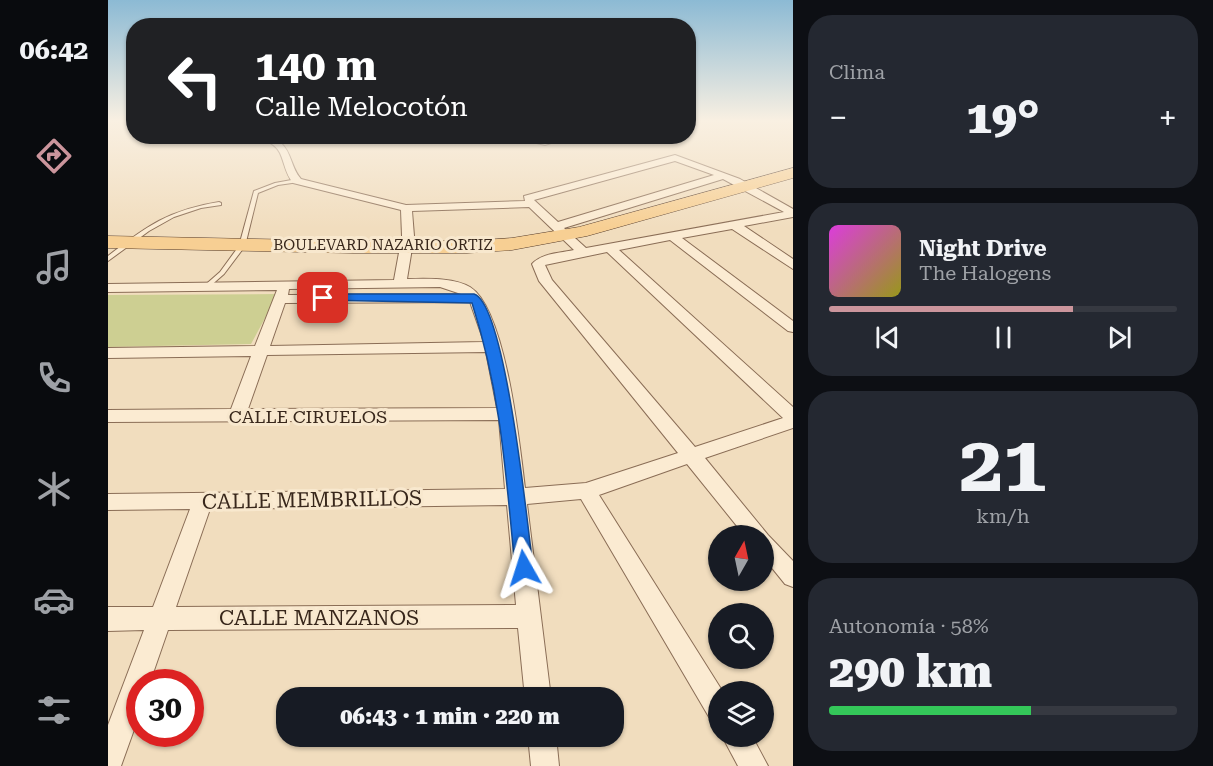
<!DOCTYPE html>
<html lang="es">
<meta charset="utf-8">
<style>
body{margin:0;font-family:"Roboto Serif",serif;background:#242831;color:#f1f3f6;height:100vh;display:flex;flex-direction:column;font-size:22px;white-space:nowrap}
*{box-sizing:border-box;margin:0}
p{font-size:20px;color:#9ea1a6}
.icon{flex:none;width:33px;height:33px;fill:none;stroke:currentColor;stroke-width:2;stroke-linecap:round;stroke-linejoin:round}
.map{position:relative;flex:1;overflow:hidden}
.sheet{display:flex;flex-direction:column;gap:15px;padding:15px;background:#0d0f14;width:420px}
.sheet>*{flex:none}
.guide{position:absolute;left:18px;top:18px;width:570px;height:126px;border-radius:24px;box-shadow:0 2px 4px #0004;background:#202124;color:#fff;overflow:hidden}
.needle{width:39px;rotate:9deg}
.controls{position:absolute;left:600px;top:525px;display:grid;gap:12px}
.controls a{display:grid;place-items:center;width:66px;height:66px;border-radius:50%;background:#171b24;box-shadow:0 2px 4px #0004;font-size:30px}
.speed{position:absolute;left:18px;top:669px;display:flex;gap:12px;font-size:30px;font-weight:700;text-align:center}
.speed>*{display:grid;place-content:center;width:78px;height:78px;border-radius:50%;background:#171b24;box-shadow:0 2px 4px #0004;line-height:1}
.speed .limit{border:9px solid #d22;background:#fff;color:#111}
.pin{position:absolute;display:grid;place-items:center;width:51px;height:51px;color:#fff;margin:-26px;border-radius:12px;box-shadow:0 3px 9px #0006}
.me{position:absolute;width:66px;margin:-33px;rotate:354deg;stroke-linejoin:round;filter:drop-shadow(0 0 4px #0008)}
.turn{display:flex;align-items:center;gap:21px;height:126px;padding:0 30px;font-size:27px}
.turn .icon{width:78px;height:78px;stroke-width:2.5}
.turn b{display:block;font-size:42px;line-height:51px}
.big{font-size:45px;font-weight:800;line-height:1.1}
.sheet .tile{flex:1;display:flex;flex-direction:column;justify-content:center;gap:9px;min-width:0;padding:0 21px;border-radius:24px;background:#242831}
.sheet .dial{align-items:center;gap:0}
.dial b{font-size:78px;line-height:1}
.song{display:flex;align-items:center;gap:18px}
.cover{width:72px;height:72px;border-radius:9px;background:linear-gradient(135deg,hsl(300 70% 55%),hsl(60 70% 35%))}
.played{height:6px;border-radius:3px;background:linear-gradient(90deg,#cb959c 70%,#363941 70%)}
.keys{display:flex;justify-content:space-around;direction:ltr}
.heat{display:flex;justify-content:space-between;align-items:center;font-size:33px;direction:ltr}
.charge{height:9px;border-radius:4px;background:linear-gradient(90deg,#34c759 58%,#363941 0)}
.trip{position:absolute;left:168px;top:687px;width:348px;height:60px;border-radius:24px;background:#171b24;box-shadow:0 2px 4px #0004;font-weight:800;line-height:60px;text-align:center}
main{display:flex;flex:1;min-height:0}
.tabs{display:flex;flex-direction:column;width:108px;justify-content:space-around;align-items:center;background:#090b0e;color:#9ea1a6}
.tabs .icon{width:42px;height:42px}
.tabs .active{color:#cb959c}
.tabs b{font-size:27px;color:#f1f3f6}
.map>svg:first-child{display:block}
.green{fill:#cdcf92}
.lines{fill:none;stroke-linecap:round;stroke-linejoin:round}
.lane-casing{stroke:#8a6d56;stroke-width:2}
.street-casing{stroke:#8a6d56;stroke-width:2}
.primary-casing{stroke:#573c2a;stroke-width:1}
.lane{fill:#fbebd2;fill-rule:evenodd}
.street{fill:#fbebd2;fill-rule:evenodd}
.primary{fill:#f7cf93;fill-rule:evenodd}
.route{fill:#1a73e8;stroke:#114b97;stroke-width:1.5}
.labels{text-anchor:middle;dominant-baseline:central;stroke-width:6;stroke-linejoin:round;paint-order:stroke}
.far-street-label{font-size:15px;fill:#38271b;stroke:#f8e8ce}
.street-label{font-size:18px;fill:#38271b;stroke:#f8e8ce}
.near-street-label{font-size:21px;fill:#38271b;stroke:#f8e8ce}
</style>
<main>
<nav class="tabs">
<b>06:42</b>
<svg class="icon active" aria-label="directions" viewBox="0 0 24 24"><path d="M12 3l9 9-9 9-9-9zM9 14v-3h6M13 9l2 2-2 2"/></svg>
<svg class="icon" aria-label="music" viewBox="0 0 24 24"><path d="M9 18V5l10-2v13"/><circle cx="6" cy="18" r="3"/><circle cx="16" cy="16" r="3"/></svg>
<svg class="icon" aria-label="phone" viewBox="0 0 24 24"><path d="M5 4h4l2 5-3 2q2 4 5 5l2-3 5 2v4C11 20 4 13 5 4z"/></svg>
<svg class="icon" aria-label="climate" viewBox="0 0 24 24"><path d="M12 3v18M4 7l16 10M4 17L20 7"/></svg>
<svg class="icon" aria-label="car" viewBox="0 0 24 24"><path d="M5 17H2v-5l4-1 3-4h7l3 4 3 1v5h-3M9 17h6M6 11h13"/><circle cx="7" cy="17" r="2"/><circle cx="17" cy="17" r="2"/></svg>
<svg class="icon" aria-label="filters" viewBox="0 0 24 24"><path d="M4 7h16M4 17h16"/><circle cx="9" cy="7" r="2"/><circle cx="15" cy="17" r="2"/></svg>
</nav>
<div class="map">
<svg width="685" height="766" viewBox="0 0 685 766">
<rect width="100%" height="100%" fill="#f1ddbe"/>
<polygon class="green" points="170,294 143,344 0,347 0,295"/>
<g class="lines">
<defs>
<g id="lane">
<polygon points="189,179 191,180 191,182 170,185 150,193 137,246 116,274 100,288 96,288 96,286 112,272 131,246 146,191 167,183"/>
<path d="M111 202 113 203V205L93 208 66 217 41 231 0 261V256C39 226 61 210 111 202Z"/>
</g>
<g id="street">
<path d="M149 136H273L243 143H173C184 153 183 168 193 179L298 205 417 201 416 196 567 155 632 179 685 209V217L636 226 685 259V269L624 229 574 238 685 321V332L680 331 562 240 511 250 685 407V428L597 458 660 535 685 561V587L677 584 656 558V536H637L579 464 491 495 615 692H610V721L601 717 473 499 419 504 443 698H417L410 628 60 630 42 682H32V713L13 766H0V725L36 630 0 631V607H45L82 509 0 510V494L397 489 391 420 0 422V410L123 409 143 356 0 358V348L147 346 169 290 0 292V284L286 280 294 236 293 210 185 183C177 173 177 164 172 153 167 143 157 141 149 136ZM567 161 606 175 450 222 426 200ZM615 179 676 212 478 248 456 228ZM421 207 466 250C452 253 434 253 424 264L431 281 570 453 478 483 417 488C412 447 398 309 362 287 344 277 319 279 299 279L306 236 304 211ZM499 252 675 418 587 447 444 280 437 265ZM332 287 353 294 180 295 181 289ZM362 302 376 342 162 346 177 303ZM378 352 389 408 140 409 159 355ZM399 505 408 605 68 607 102 509Z"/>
<polygon points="284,136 356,136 316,142"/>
<polygon points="399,136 437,139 464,136 437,145"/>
<polygon points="420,736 448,736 451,766 423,766"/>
<polygon points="614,736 644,736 660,766 630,766"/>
</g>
<polygon id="primary" points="685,168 685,178 479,236 404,250 359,253 245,253 0,248 0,236 245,241 359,241 404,238 471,227"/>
</defs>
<use href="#lane" class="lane-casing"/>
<use href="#street" class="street-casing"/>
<use href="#primary" class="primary-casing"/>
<use href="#lane" class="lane"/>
<use href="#street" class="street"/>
<use href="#primary" class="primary"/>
</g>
<linearGradient id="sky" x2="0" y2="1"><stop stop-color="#8cbad4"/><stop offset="0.53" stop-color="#f9f0e2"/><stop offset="1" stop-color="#f9f0e2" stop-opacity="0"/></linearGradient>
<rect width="685" height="228" fill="url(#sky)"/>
<path class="route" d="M215 294H366C398 304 420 530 425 568L422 574 416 577 409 574 407 568C398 475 393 393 364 303L211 300 209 298Z"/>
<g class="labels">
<g class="far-street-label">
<text x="275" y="245">BOULEVARD NAZARIO ORTIZ</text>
</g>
<g class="street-label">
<text x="200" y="416">CALLE CIRUELOS</text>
</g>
<g class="near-street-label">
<text transform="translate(204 500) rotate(-1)">CALLE MEMBRILLOS</text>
<text x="211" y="618">CALLE MANZANOS</text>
</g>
</g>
</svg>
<div class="controls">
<a><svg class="needle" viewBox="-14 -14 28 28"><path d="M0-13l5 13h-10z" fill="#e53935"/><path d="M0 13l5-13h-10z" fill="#9ea1a6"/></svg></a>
<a><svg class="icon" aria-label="search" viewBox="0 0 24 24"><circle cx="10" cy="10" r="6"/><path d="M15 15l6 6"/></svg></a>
<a><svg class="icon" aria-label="layers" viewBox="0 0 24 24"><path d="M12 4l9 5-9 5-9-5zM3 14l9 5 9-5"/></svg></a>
</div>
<div class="speed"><div class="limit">30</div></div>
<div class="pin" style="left:215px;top:298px;background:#d93025"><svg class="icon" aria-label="arrive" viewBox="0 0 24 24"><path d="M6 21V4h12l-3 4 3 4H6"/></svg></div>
<svg class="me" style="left:416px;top:568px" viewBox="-20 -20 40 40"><path d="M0-17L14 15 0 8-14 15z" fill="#1a73e8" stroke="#fff" stroke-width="4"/></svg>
<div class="trip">06:43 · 1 min · 220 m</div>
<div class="guide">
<div class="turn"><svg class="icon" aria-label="left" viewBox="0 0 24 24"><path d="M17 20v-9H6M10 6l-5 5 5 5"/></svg><div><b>140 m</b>Calle Melocotón</div></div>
</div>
</div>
<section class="sheet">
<div class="tile"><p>Clima</p>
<div class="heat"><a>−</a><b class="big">19°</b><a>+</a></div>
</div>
<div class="tile">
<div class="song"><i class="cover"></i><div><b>Night Drive</b><p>The Halogens</p></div></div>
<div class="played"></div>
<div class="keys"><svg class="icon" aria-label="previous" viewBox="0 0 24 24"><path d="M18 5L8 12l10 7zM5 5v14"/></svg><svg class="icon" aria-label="pause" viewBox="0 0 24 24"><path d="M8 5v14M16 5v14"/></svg><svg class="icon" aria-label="next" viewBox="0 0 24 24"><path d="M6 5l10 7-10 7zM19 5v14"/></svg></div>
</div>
<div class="tile dial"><b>21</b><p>km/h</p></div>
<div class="tile"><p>Autonomía · 58%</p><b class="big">290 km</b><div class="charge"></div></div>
</section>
</main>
